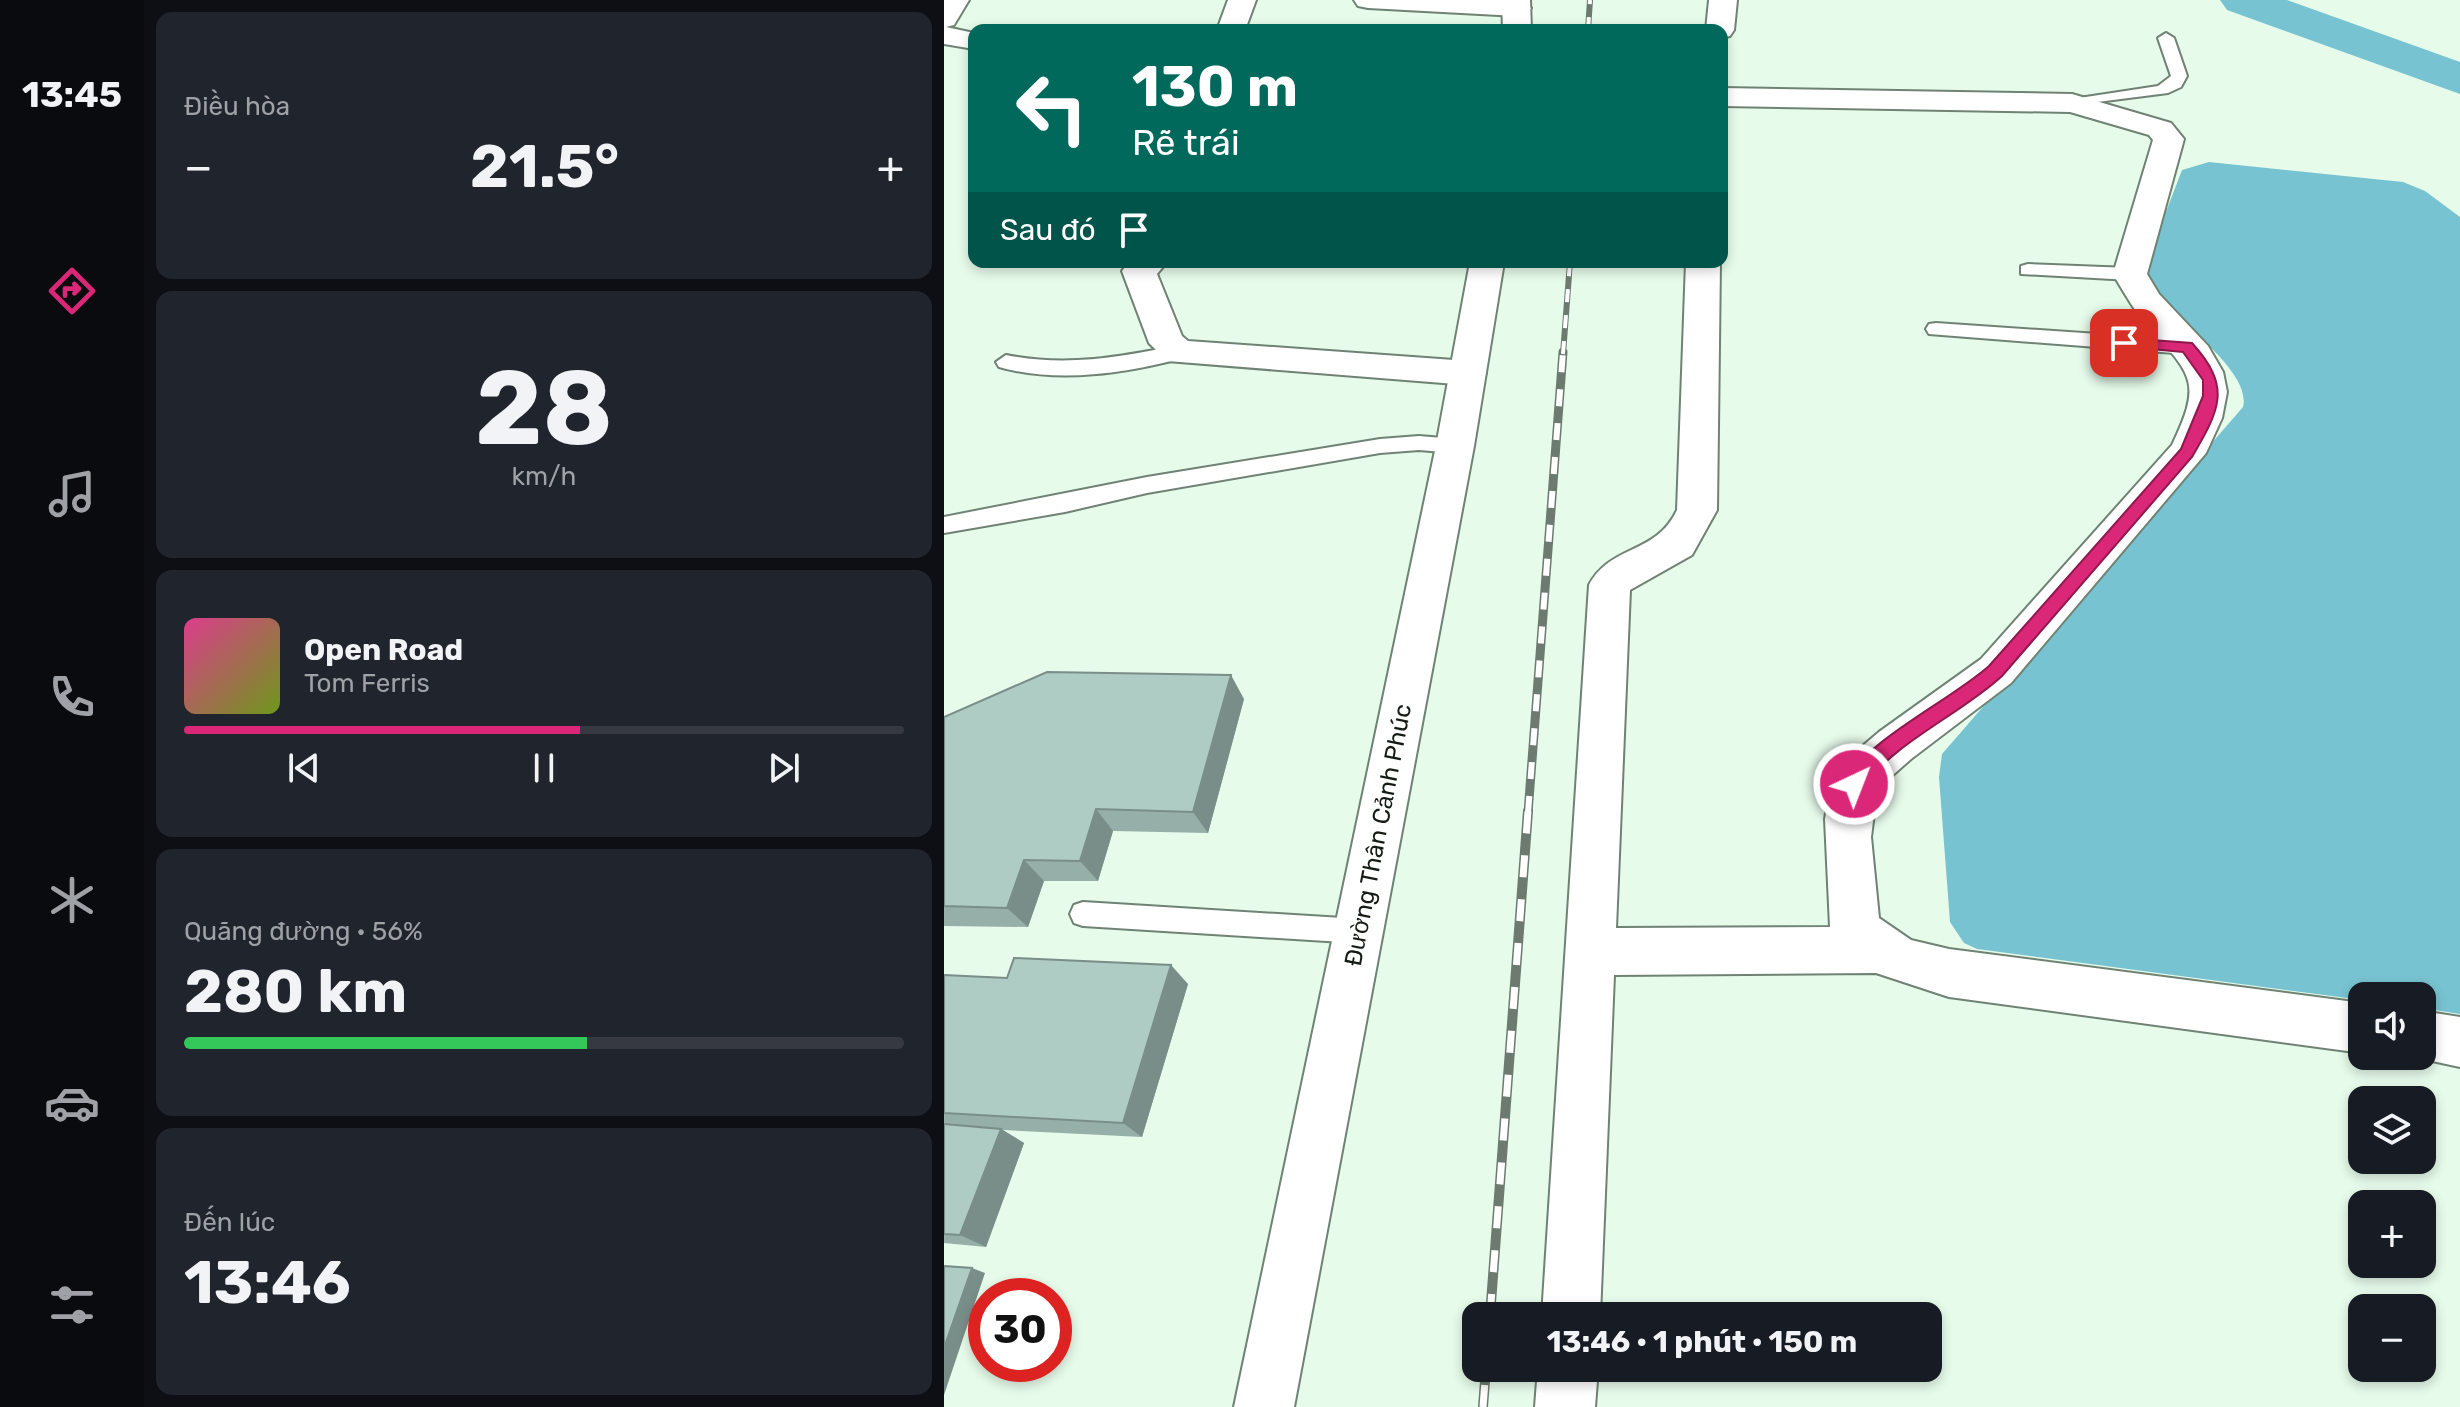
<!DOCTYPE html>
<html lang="vi">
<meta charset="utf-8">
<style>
body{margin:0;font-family:Rubik,sans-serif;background:#20242c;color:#f1f3f6;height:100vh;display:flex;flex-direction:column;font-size:30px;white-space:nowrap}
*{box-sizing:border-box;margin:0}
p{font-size:26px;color:#9ea1a6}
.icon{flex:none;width:44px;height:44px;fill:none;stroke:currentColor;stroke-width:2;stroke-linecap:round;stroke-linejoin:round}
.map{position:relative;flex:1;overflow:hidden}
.panel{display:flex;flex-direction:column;gap:12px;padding:12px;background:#0d0f14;width:800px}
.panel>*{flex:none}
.hud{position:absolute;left:24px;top:24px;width:760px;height:244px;border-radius:16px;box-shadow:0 4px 12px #0003;background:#00695c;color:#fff;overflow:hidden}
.fabs{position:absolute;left:1404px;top:982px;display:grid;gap:16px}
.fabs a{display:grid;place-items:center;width:88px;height:88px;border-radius:16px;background:#171b24;box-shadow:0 4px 12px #0003;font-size:40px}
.speed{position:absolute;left:24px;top:1278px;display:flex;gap:16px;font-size:40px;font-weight:700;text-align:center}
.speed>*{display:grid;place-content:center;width:104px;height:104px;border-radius:50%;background:#171b24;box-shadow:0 4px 12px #0003;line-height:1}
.speed .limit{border:12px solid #d22;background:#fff;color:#111}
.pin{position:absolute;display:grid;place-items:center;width:68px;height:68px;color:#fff;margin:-34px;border-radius:16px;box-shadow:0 4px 12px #0006}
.me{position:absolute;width:88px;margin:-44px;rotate:43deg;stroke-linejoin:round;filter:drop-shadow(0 0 6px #0008)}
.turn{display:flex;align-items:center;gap:28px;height:168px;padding:0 32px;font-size:36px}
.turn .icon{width:104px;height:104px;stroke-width:2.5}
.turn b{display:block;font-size:56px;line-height:68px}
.then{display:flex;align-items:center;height:76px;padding:0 32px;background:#0003;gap:16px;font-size:30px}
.big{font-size:60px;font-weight:700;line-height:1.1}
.panel .card{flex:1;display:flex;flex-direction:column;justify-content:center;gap:12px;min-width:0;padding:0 28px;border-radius:16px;background:#20242c}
.panel .dial{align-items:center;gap:0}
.dial b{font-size:104px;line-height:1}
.song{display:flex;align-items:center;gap:24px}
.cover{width:96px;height:96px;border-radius:12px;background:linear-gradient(135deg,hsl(330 70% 55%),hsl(80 70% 35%))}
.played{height:8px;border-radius:4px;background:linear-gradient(90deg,#db2777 55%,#363941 55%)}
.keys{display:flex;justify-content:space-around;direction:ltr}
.heat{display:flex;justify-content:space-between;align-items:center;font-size:44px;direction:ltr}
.charge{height:12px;border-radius:6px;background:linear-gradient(90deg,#34c759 56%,#363941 0)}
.trip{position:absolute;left:518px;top:1302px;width:480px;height:80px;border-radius:16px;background:#171b24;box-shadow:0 4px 12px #0003;font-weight:700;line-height:80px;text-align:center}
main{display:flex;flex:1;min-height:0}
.tabs{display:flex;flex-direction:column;width:144px;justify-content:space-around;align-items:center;background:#090b0e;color:#9ea1a6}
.tabs .icon{width:56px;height:56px}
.tabs .active{color:#db2777}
.tabs b{font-size:36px;color:#f1f3f6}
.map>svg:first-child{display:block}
.water{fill:#78c3d1}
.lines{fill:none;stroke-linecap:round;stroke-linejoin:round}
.river{fill:#78c3d1;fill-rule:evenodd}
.lane-casing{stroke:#6f8273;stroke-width:4}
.street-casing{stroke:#6f8273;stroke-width:4}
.primary-casing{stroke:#6f8273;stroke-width:4}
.lane{fill:#fff;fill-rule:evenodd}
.street{fill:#fff;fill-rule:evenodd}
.primary{fill:#fff;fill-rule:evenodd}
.rail-far2-casing{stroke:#6d7a6f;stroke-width:6}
.rail-far1-casing{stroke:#6d7a6f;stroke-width:9}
.rail-casing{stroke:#6d7a6f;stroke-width:10}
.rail-far2{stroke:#fff;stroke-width:4;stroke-dasharray:13;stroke-linecap:butt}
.rail-far1{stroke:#fff;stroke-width:6;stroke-dasharray:17;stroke-linecap:butt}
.rail{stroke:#fff;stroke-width:7;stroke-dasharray:22;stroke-linecap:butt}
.wall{fill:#96afa9}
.shaded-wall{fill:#7a8e89}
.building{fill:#aecbc4;stroke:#7a8e89;stroke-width:2}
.route{fill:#db2777;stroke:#8e194d;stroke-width:2}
.labels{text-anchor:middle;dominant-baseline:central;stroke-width:6;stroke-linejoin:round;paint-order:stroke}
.street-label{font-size:24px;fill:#151c16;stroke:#fff}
</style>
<main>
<nav class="tabs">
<b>13:45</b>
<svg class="icon active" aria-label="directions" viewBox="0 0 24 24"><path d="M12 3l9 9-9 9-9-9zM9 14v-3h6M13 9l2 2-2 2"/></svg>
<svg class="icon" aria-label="music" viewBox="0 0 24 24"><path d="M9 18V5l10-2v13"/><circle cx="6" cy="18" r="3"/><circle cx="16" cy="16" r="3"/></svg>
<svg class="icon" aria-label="phone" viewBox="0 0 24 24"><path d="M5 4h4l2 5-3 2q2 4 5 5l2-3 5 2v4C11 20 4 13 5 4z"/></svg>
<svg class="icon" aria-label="climate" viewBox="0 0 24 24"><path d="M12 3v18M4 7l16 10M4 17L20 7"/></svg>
<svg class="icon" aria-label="car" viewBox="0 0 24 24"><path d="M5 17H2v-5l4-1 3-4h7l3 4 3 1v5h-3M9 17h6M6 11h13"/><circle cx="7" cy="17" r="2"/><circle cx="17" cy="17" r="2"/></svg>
<svg class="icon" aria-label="filters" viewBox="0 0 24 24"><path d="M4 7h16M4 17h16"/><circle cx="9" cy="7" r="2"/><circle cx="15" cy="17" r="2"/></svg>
</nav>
<section class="panel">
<div class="card"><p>Điều hòa</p>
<div class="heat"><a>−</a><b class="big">21.5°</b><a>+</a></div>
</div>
<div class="card dial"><b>28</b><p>km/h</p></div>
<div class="card">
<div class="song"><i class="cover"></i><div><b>Open Road</b><p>Tom Ferris</p></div></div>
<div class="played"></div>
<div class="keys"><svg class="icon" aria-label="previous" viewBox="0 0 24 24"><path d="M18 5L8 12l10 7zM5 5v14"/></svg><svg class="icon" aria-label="pause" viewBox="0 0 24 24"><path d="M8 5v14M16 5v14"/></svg><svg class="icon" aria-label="next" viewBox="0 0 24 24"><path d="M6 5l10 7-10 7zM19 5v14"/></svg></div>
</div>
<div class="card"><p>Quãng đường · 56%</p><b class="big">280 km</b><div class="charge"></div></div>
<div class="card"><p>Đến lúc</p><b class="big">13:46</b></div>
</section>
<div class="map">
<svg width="1516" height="1407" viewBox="0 0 1516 1407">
<rect width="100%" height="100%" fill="#e6fbea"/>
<path class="water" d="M1265 162 1459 182 1481 191 1516 217V1014L1478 1008V996H1418V1000L1033 949 1020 943 1006 922 995 777 998 754 1299 407C1309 369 1223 315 1202 282V264L1238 170Z"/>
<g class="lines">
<polygon class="river" points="1276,0 1343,0 1516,62 1516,94 1283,10"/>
<defs>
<g id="lane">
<polygon points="1222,33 1230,38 1243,76 1237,87 1224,93 1122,106 1122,100 1214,86 1227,76 1214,38"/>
<polygon points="1084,264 1186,268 1195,274 1186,280 1077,274 1077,266"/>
<polygon points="992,323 1243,340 1253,347 1243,354 985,334 982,329 985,324"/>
<path d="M236 345 243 347 246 352 243 357C183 373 115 384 55 367L52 362 62 355C122 367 177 357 236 345Z"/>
<polygon points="475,436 511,439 521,446 511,453 475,450 436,453 203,493 121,512 0,533 0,517 203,477 436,439"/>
<polygon points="139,902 415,919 425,922 428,931 425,940 415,943 139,926 130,923 126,914 130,905"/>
</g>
<g id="street">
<polygon points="0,0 25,0 10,25 2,27 30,33 30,49 0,44"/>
<polygon points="284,0 312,0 301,30 273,30"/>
<polygon points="410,0 574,0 587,8 583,14 573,16 424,8 414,6"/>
<polygon points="765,0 793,0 790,30 786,36 778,38 778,30 762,30"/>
<path d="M778 88 1128 94 1227 123 1240 139 1203 274 1215 294 1264 346 1279 372 1283 392 1278 418 1262 453 1067 683 967 759 933 789 927 837 935 918 967 940 1005 949 1418 1003V1053L1005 997 932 973 670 975 656 1316H598L645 585C667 544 712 555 733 510L742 262H776L773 510 748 555 686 590 672 928 886 927 881 819 886 787 901 761 935 732 1037 659 1228 445C1256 386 1251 377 1208 331 1192 314 1181 294 1169 274L1209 140 1205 135 1126 112 778 106Z"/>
<polygon points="185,262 223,262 213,274 238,336 244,341 524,361 537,364 542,373 537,382 524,385 223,361 205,343 178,271"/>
<polygon points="1478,1011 1516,1017 1516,1067 1465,1056 1478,1056"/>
<polygon points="594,1368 654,1368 651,1407 591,1407"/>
</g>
<g id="primary">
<polygon points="558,0 586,0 587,30 559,30"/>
<polygon points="526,262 560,262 530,446 350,1407 290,1407 492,446"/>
</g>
</defs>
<use href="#lane" class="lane-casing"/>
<use href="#street" class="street-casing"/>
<use href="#primary" class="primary-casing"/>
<use href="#lane" class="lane"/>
<use href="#street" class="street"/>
<use href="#primary" class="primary"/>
<defs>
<g id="rail-far2">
<polyline points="644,30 646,0"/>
<polyline points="619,354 626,262"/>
</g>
<polyline id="rail-far1" points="584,813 619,352"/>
<g id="rail">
<polyline points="546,1316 584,811"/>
<polyline points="539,1407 542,1368"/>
</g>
</defs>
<use href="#rail-far2" class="rail-far2-casing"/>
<use href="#rail-far1" class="rail-far1-casing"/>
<use href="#rail" class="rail-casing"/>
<use href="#rail-far2" class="rail-far2"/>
<use href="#rail-far1" class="rail-far1"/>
<use href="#rail" class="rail"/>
</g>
<g class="wall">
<polygon points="300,699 264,833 169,831 154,881 100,881 84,927 0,926 0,717"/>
<polygon points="0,975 244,984 198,1137 59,1130 80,1143 42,1247 0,1243"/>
</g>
<g class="shaded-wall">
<polygon points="287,675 300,699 264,833 249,812"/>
<polygon points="152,809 169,831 154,881 136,861"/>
<polygon points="80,860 100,881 84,927 63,908"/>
<polygon points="227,965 244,984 198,1137 179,1123"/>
<polygon points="57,1129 80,1143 42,1247 16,1235"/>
<polygon points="28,1268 41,1273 0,1395 0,1348"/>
</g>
<g class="building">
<polygon points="103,672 287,675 249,812 152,809 136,861 80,860 63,908 0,906 0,717"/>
<polygon points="70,958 227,965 179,1123 0,1113 0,975 63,978"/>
<polygon points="0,1124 57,1129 16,1235 0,1234"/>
<polygon points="0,1266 28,1268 0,1348"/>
</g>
<path class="route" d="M1180 338 1248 343C1288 387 1276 409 1248 457L1058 676C1016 715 948 743 917 790H903L900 784C921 740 1006 701 1045 666L1237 449 1259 396V380L1239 352 1175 346V339Z"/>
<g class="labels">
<g class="street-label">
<text transform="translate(434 835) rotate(-79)">Đường Thân Cảnh Phúc</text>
</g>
</g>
</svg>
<div class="fabs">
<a><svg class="icon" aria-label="sound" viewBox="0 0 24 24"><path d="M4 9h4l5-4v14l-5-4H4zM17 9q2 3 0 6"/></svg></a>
<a><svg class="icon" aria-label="layers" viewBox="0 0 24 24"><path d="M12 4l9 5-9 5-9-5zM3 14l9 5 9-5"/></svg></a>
<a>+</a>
<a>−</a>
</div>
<div class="speed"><div class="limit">30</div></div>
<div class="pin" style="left:1180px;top:343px;background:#d93025"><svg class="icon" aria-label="arrive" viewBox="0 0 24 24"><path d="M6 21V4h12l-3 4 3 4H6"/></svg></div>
<svg class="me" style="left:910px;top:784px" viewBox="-20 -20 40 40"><circle r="17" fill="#db2777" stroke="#fff" stroke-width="3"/><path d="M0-11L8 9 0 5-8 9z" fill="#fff"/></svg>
<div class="trip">13:46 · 1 phút · 150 m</div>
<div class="hud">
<div class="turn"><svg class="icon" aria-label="left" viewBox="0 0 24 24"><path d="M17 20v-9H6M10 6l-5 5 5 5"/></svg><div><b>130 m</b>Rẽ trái</div></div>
<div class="then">Sau đó<svg class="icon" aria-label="arrive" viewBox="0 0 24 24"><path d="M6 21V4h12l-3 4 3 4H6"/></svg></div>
</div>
</div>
</main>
